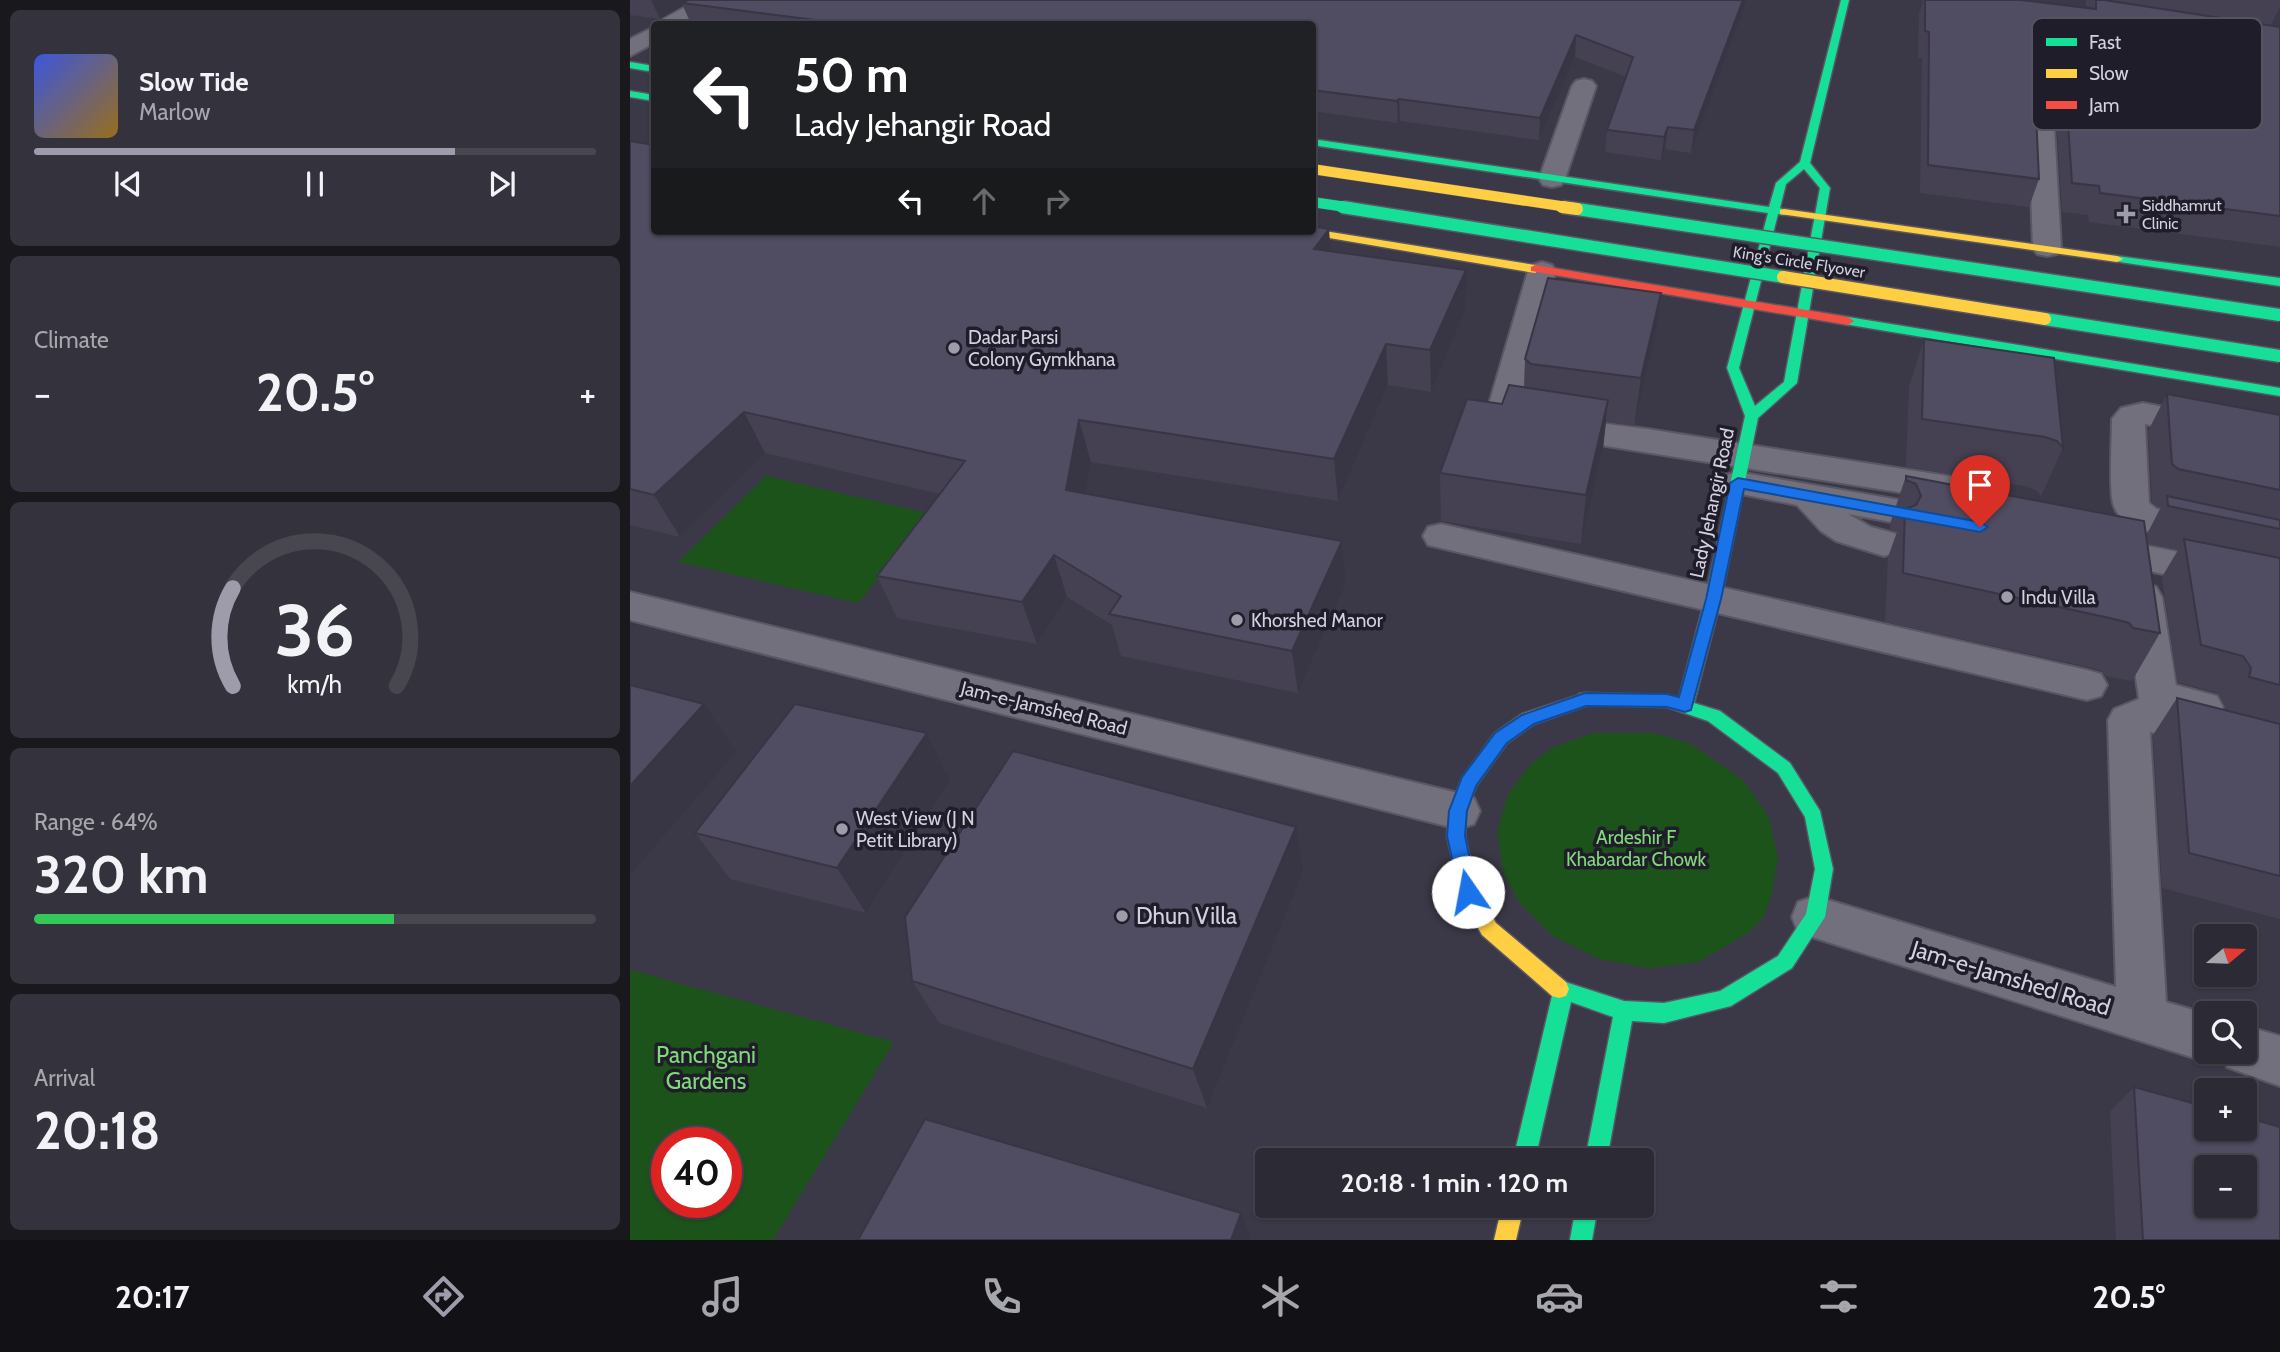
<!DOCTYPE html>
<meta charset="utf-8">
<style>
body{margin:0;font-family:Cabin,sans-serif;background:#34333d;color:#f1f3f6;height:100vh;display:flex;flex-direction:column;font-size:26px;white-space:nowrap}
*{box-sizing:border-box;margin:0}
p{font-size:23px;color:#a6a7ad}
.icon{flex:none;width:38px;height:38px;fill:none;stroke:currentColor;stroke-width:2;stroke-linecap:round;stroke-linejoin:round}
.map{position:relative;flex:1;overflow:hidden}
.drawer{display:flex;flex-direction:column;gap:10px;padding:10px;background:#18181d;width:630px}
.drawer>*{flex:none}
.hud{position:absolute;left:21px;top:21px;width:665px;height:214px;border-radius:7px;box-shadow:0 2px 5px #0004,0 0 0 2px #484750;background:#202124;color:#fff;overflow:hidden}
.needle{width:46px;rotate:71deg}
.controls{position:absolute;left:1564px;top:924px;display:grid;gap:14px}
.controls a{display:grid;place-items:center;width:63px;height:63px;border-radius:7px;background:#2c2b35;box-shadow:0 2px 5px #0004,0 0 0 2px #484750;font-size:35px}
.speed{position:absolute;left:21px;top:1127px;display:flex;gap:14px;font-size:35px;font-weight:700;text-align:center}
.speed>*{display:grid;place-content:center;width:91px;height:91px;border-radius:50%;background:#2c2b35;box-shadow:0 2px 5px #0004,0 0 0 2px #484750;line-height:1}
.speed .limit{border:10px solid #d22;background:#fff;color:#111}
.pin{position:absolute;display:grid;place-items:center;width:60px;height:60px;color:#fff;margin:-72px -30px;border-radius:50% 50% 50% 0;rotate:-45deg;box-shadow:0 0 7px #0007}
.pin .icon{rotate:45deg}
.me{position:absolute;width:77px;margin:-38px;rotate:348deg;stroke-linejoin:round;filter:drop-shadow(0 0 5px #0008)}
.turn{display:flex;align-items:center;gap:24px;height:147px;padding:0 28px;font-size:32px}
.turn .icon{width:91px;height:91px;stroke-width:2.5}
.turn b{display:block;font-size:49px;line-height:60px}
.lanes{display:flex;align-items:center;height:66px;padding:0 28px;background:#0003;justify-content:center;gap:35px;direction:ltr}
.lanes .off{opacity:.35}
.big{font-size:52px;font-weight:700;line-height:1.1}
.drawer .card{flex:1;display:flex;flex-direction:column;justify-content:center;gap:10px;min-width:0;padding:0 24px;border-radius:10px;background:#34333d}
.drawer .dial{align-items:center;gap:0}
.dial svg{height:182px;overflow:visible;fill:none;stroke:#484750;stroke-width:7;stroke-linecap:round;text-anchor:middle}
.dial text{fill:#f1f3f6;stroke:none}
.song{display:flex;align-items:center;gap:21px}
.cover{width:84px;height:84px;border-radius:10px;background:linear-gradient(135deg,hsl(230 70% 55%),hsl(40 70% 35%))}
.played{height:7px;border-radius:4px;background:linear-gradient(90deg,#9e9cab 75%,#484750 75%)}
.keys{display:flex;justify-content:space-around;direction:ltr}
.heat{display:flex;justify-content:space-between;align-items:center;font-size:38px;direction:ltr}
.charge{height:10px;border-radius:5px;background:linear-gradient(90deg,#34c759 64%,#484750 0)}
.trip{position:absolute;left:625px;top:1148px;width:399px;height:70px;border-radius:7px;background:#2c2b35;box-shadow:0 2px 5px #0004,0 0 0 2px #484750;font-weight:700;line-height:70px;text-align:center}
.tab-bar{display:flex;height:112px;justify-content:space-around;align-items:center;background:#121115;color:#a6a7ad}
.tab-bar .icon{width:49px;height:49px}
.tab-bar .selected{color:#9e9cab}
.tab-bar b{font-size:32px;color:#f1f3f6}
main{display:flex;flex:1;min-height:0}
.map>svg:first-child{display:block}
.green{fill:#1c531b;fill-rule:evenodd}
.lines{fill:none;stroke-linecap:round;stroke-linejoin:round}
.street-casing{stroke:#595764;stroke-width:4}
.fast-casing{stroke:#595764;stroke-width:3}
.slow-casing{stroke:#595764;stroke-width:3}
.jam-casing{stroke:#595764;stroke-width:3}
.street{fill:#72707c;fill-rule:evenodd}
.fast{fill:#16e098;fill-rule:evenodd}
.slow{fill:#ffcf43;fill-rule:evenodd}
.jam{fill:#f24e42;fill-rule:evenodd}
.fast-bridge-far1-casing{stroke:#595764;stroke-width:11;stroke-linecap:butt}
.fast-bridge-casing{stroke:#595764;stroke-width:15;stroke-linecap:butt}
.slow-bridge-far1-casing{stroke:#595764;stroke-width:11;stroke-linecap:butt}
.slow-bridge-casing{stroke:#595764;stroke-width:15;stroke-linecap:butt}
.fast-bridge-far1{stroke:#16e098;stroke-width:10}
.fast-bridge{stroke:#16e098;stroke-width:12}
.slow-bridge-far1{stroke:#ffcf43;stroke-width:10}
.slow-bridge{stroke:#ffcf43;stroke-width:12}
.wall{fill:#454153}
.shaded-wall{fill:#383544}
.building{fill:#504c61;stroke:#383544;stroke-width:2;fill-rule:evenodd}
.route{fill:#1a73e8;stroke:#114b97;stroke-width:2}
.poi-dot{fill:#9e9cab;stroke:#1f1d29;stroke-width:2.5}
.labels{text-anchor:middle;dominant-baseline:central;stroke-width:7;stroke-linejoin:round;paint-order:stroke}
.far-poi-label{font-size:16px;fill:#d3d1e1;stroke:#1f1d29;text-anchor:start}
.far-street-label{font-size:16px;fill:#d3d1e1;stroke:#1f1d29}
.poi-label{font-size:19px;fill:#d3d1e1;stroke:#1f1d29;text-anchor:start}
.street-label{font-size:19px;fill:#d3d1e1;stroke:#1f1d29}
.park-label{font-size:19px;fill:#82d97b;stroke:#1f1d29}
.near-poi-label{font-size:23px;fill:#d3d1e1;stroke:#1f1d29;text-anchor:start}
.near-street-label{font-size:23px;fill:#d3d1e1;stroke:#1f1d29}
.near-park-label{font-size:23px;fill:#82d97b;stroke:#1f1d29}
.key{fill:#1f1d29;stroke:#555360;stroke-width:2}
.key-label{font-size:19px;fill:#d3d1e1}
</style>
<main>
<section class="drawer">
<div class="card">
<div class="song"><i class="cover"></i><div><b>Slow Tide</b><p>Marlow</p></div></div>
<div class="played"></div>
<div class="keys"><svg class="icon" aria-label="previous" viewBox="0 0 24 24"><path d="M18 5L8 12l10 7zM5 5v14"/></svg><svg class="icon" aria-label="pause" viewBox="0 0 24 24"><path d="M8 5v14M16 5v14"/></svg><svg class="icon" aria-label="next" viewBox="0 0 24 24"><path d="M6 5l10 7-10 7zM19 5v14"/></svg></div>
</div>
<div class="card"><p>Climate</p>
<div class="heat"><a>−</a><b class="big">20.5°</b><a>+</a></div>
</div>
<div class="card dial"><svg viewBox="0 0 100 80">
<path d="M14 69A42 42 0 1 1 86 69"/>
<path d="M14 69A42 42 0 0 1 14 26" stroke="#9e9cab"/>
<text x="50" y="56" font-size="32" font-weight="700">36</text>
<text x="50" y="72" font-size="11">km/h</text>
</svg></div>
<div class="card"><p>Range · 64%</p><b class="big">320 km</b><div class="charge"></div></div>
<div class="card"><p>Arrival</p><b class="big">20:18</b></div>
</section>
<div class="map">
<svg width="1650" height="1240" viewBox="0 0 1650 1240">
<rect width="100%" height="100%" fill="#3b3947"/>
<g class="green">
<polygon points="136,476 302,514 228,603 48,562"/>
<polygon points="963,733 1024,733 1059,743 1114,781 1139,817 1148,858 1141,897 1133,918 1118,933 1068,962 1019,968 969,959 924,937 890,903 874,875 867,833 878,794 903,762 922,748"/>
<path d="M0 970 264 1042 143 1240H0ZM37 1143H96V1202H37Z"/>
</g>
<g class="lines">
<defs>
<g id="street">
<polygon points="68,0 94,0 56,24 30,24 33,19"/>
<polygon points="24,27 24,43 0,56 0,39"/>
<polygon points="1409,68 1417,70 1421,75 1431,248 1427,254 1417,256 1407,254 1403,248 1397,75 1401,70"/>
<polygon points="954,79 962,81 966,86 935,179 931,185 922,187 913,185 909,179 942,86 946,81"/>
<polygon points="912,262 922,265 926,271 890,408 897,414 1017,429 1325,477 1337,481 1342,489 1337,497 1325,501 875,430 857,411 898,271 902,265"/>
<path d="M1513 403 1650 430V452L1515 424 1519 503 1527 509 1650 534V560L1516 531C1502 527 1487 519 1483 503 1479 486 1482 439 1482 419L1491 408Z"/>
<polygon points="1108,472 1316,508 1329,511 1334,520 1329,529 1316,532 1218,514 1241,527 1267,534 1272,543 1267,552 1254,556 1206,541 1191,531 1167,505 1096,491 1091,483 1096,475"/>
<polygon points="811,524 1457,670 1471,674 1477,685 1471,696 1457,700 798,545 793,536 798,527"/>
<polygon points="1468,536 1650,572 1650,598 1455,558 1450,549 1455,540"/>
<polygon points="1513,583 1526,587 1532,597 1546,685 1587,696 1593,707 1589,716 1650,731 1650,765 1520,732 1536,1002 1577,1014 1577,1052 1615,1052 1615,1026 1650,1036 1650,1086 1597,1067 1592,1056 1577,1062 1185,938 1168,932 1162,917 1168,902 1185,896 1486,987 1478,720 1484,709 1509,699 1494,597 1500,587"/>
<polygon points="0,592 828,793 844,798 850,811 844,824 828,829 0,620"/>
</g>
<g id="fast">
<path d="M1211 0H1219L1180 163 1200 188 1167 383 1128 418 1091 599 1064 703 1090 711 1160 763 1190 811 1203 869 1195 917 1162 968 1101 1006 1034 1023 1002 1021 977 1160H955L983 1017 941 1002 905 1160H883L922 996 919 989 922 982 929 980 994 1001 1034 1003 1090 991 1148 956 1176 914 1185 869 1175 817 1148 773 1078 721 1037 707 955 705 949 704 947 699 949 694 955 693 1037 695 1049 698 1075 599 1115 416 1097 368 1138 213 682 145V139L1139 207 1146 183 1170 162ZM1174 169 1190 188 1154 382 1125 406 1109 368 1148 214 1154 215 1160 212 1150 208 1156 184Z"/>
<polygon points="0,62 24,66 24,72 0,68"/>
<polygon points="0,91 24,95 24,101 0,97"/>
<polygon points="1487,256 1650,278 1650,286 1483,261 1481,259"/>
<polygon points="1218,317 1650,388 1650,396 1214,324 1212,321"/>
<polygon points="946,1206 968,1206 962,1240 940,1240"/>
</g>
<g id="slow">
<polygon points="1154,209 1487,256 1493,259 1487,262 1150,214 1150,210"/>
<polygon points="682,229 905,265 911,269 905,273 676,234 670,231 682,231"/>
<polygon points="955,693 961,694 963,699 961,704 904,724 877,743 846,786 837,811 835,836 847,890 866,923 936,982 939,989 936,996 929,998 922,996 852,935 831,898 817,836 819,811 832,778 865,733 892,714"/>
<polygon points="872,1206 894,1206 886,1240 864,1240"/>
</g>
<polygon id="jam" points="905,265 1218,317 1224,321 1218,325 901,271 901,267"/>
</defs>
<use href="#street" class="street-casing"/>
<use href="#fast" class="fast-casing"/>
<use href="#slow" class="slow-casing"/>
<use href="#jam" class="jam-casing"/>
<use href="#street" class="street"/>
<use href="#fast" class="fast"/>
<use href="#slow" class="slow"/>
<use href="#jam" class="jam"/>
<defs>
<polyline id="fast-bridge-far1" points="682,202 723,208"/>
<g id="fast-bridge">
<polyline points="712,207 1153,277"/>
<polyline points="947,209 1650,315"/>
<polyline points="1415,319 1650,356"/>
</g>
<polyline id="slow-bridge-far1" points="682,169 944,208"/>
<g id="slow-bridge">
<polyline points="932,207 947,209"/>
<polyline points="1153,277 1415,319"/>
</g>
</defs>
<use href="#fast-bridge-far1" class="fast-bridge-far1-casing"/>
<use href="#fast-bridge" class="fast-bridge-casing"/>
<use href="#slow-bridge-far1" class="slow-bridge-far1-casing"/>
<use href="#slow-bridge" class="slow-bridge-casing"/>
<use href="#fast-bridge-far1" class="fast-bridge-far1"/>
<use href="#fast-bridge" class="fast-bridge"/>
<use href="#slow-bridge-far1" class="slow-bridge-far1"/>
<use href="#slow-bridge" class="slow-bridge"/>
</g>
<g class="wall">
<polygon points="0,0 1117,0 1061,153 1035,149 1031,160 975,152 977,130 996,77 945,57 909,140 770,121 768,123 682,111 682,24 61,24 53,6 30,19 0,15"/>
<polygon points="1293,0 1391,0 1462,8 1463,7 1456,6 1456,0 1650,0 1650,6 1641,25 1650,27 1650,247 1459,222 1458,215 1432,212 1424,75 1419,68 1410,65 1404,67 1409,179 1399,207 1290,193 1292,58 1288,58 1289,15"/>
<polygon points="0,141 701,251 835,311 801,392 758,385 708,501 461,462 455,494 712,541 716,583 668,693 491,656 482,625 437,597 407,644 267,618 247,576 310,494 135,453 50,537 0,525"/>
<polygon points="1294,339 1424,358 1433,448 1411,496 1406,490 1394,486 1276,467 1279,387"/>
<polygon points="1024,340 1004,426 976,422 973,448 951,544 811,521 810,473 872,404 894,387 895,359"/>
<polygon points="1537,394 1650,415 1650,919 1532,888 1523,735 1547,698 1594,710 1595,706 1588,693 1547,682 1532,577 1548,550 1518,544 1530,633 1502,681 1475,676 1472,671 1458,667 1255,622 1258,557 1267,532 1260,529 1260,524 1276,476 1517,534 1531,507 1528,507 1522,502 1518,431"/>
<polygon points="297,733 320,780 236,913 100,879 65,833"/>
<polygon points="673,872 577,1108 309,1023 282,981"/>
<polygon points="1504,1087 1650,1240 1486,1240 1480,1112"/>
</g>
<g class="shaded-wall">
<polygon points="21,0 63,0 52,3 53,6 30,19"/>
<polygon points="1113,0 1117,0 1061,153 1064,130"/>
<polygon points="946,35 945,57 909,140 910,118"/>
<polygon points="1418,39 1410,65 1400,67 1403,48 1409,41"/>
<polygon points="769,99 770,121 768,123 767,101"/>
<polygon points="1038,127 1035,149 1031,160 1034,137"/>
<polygon points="699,229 702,269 684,249"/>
<polygon points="836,270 835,311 801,392 800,350"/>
<polygon points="1031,293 1024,340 1004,426 1011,378"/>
<polygon points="756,344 758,385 708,501 704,459"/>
<polygon points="978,400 973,448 951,544 956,495"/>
<polygon points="114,412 135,453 50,537 24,495"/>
<polygon points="449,420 461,462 448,532 436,490"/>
<polygon points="712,541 716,583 668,693 662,651"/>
<polygon points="424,555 437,597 407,644 392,602"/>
<polygon points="74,704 106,752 0,875 0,786"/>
<polygon points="297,733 320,780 236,913 207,868"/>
<polygon points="666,827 673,872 577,1108 563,1069"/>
<polygon points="611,1213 621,1240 601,1240"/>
</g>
<g class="building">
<polygon points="58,0 1113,0 1064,130 1038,127 1034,137 977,130 1003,57 946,35 910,118 769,99 767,101 682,90 682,24 197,24 201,22 52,3"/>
<polygon points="1295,0 1391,0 1466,9 1466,0 1474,0 1650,27 1650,216 1470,193 1469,186 1442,183 1433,48 1428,42 1418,39 1409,41 1403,48 1409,179 1298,165 1299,32 1295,31"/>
<polygon points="0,141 24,145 24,231 682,231 682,226 699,229 684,249 836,270 800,350 756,344 704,459 449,420 436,490 712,541 662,651 479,614 491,596 424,555 392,602 247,576 335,461 114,412 24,495 0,489"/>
<polygon points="918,278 1031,293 1011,378 901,364 895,359"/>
<polygon points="1294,339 1424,358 1433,448 1427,441 1415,437 1292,419"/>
<polygon points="879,385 978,400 956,495 810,473 837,399 872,404"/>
<polygon points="1537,394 1650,415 1650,490 1548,469 1542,464"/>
<polygon points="1276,476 1514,521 1530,633 1503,628 1499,623 1484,619 1273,573 1275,509 1286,505 1291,496 1286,484 1276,480"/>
<polygon points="1537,496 1650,520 1650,529 1538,506"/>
<polygon points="1554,539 1650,558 1650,685 1619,677 1621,668 1613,656 1571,645"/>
<polygon points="0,685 74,704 0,786"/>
<polygon points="1547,698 1650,724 1650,876 1559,853"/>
<polygon points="165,704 297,733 207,868 65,833"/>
<polygon points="383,751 666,827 563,1069 282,981 275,917"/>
<path d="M1504 1087 1577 1107V1129H1615V1117L1650 1127V1240H1513ZM1577 1167H1615V1206H1577Z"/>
<polygon points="295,1119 611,1213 601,1240 228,1240"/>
</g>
<polygon class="route" points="1108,478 1350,522 1358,527 1350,532 1114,489 1091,599 1061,710 1055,712 1037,707 956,706 904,724 877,743 846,786 837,811 835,836 847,892 845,898 838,901 831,898 817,836 819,811 832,777 865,733 892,715 955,693 1037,694 1049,697 1076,599 1100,483"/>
<g class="poi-dot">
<path d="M1492.5 203.5h7v7h7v7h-7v7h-7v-7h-7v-7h7z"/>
<circle cx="324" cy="348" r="7"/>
<circle cx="1377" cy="597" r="7"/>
<circle cx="607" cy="620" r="7"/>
<circle cx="212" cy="829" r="7"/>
<circle cx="492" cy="916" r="7"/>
</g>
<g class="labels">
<g class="far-poi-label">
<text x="1512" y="205">Siddhamrut<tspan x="1512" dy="18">Clinic</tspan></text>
</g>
<g class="far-street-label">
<text transform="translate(1169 262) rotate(9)">King's Circle Flyover</text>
</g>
<g class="poi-label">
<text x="338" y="337">Dadar Parsi<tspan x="338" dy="22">Colony Gymkhana</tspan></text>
<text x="1391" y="597">Indu Villa</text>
<text x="621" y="620">Khorshed Manor</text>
<text x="226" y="818">West View (J N<tspan x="226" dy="22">Petit Library)</tspan></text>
</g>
<g class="street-label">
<text transform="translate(1082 503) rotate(-78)">Lady Jehangir Road</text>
<text transform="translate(414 708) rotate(14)">Jam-e-Jamshed Road</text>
</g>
<g class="park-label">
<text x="1006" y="837">Ardeshir F<tspan x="1006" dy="22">Khabardar Chowk</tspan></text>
</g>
<g class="near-poi-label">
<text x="506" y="916">Dhun Villa</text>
</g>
<g class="near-street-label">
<text transform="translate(1381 978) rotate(17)">Jam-e-Jamshed Road</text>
</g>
<g class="near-park-label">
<text x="76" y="1055">Panchgani<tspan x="76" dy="26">Gardens</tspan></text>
</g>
</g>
<rect x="1402" y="18" width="230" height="112" rx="10" class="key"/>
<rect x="1416" y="38" width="31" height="8" fill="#16e098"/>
<rect x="1416" y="69" width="31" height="9" fill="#ffcf43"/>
<rect x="1416" y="101" width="31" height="8" fill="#f24e42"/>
<g class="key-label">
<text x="1459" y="49">Fast</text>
<text x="1459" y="80">Slow</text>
<text x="1459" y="112">Jam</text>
</g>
</svg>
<div class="controls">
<a><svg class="needle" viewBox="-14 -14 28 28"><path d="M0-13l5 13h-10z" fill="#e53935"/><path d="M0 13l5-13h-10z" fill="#a6a7ad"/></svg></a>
<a><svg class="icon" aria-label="search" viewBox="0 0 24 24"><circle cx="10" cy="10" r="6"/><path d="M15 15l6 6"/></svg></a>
<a>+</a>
<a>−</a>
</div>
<div class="speed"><div class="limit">40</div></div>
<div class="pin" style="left:1350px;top:527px;background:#d93025"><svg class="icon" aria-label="arrive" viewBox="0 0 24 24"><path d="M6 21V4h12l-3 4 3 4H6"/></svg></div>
<svg class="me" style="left:838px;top:892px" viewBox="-20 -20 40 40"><circle r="19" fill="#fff"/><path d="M0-13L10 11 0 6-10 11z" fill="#1a73e8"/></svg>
<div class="trip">20:18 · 1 min · 120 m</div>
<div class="hud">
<div class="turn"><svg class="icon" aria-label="left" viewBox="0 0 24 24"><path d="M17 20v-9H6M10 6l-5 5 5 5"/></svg><div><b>50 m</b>Lady Jehangir Road</div></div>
<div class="lanes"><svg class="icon" aria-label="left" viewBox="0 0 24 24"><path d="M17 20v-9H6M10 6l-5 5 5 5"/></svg><svg class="icon off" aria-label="ahead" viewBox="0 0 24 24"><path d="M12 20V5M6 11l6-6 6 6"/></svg><svg class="icon off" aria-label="right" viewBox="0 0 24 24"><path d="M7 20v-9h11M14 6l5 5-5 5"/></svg></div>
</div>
</div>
</main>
<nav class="tab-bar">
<b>20:17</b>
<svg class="icon selected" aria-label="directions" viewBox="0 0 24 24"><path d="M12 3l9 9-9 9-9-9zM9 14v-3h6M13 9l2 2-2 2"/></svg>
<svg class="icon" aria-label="music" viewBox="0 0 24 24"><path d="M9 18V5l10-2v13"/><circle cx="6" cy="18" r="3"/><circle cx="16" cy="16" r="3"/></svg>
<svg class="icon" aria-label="phone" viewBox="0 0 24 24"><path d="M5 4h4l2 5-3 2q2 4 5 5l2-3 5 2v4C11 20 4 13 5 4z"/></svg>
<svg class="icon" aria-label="climate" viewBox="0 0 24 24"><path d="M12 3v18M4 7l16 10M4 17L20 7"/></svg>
<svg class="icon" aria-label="car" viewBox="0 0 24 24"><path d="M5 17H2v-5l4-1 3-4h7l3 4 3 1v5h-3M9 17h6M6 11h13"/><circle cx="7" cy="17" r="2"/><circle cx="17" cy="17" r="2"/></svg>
<svg class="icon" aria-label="filters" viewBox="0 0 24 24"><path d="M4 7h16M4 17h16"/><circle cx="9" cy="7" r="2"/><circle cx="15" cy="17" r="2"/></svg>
<b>20.5°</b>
</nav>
